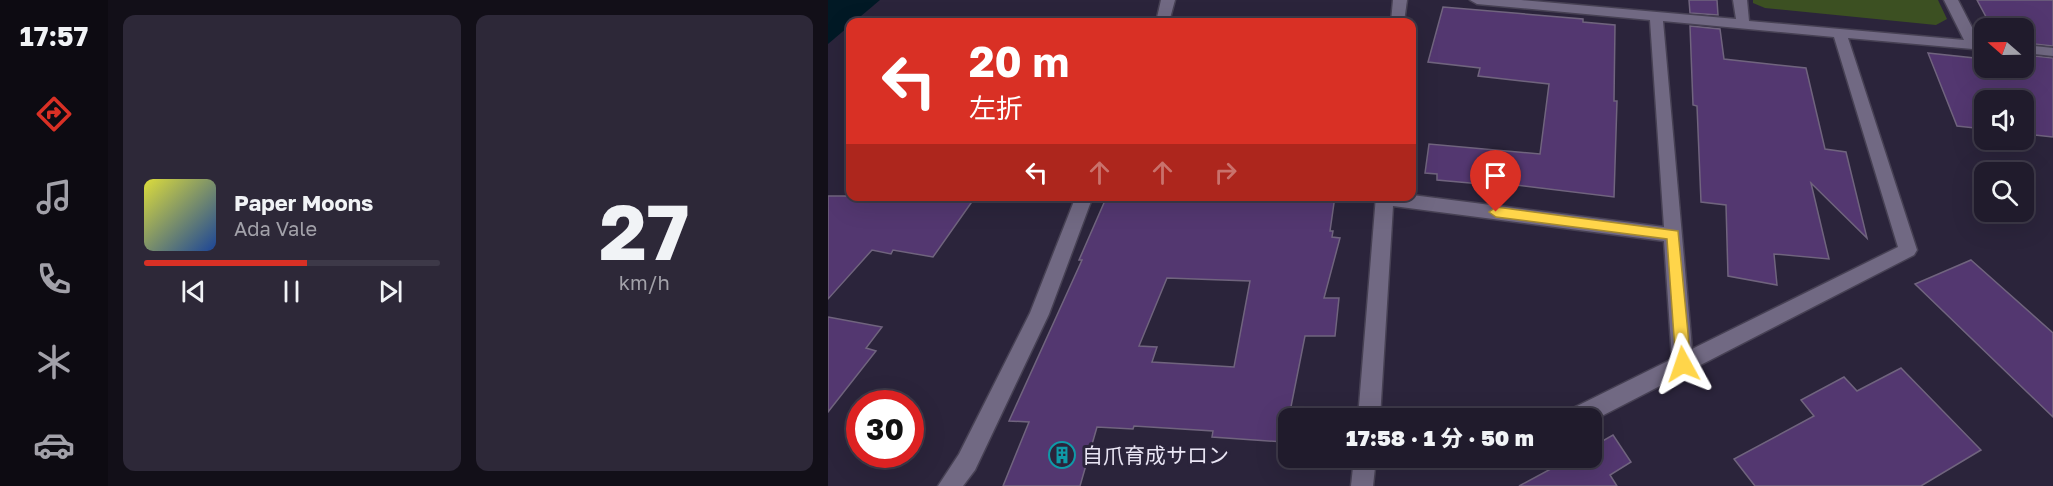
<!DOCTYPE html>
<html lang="ja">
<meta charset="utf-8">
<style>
body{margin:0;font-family:"Golos Text","Noto Sans JP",sans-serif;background:#2d2838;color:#f1f3f6;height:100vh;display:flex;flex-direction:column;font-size:22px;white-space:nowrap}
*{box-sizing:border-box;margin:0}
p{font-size:20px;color:#a2a1a9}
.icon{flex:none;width:33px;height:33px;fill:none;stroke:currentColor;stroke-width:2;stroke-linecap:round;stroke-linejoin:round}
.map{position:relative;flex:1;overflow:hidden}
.side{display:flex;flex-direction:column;gap:15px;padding:15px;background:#120f18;width:720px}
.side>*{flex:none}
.banner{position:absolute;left:18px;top:18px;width:570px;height:183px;border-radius:12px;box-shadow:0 6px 24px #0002,0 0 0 2px #3d3948;background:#d93025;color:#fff;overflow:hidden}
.needle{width:39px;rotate:290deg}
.controls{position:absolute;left:1146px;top:18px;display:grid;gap:12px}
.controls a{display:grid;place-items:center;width:60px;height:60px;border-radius:12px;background:#201b2c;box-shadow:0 6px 24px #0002,0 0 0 2px #3d3948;font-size:30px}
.speed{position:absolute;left:18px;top:390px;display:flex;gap:12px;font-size:30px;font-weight:700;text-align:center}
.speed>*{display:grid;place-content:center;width:78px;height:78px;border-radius:50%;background:#201b2c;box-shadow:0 6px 24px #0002,0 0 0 2px #3d3948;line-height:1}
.speed .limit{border:9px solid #d22;background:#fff;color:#111}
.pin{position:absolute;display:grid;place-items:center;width:51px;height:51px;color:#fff;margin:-62px -26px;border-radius:50% 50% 50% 0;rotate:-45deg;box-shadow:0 0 6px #0007}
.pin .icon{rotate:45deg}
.me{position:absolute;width:66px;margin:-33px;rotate:355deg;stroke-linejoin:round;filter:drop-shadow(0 0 4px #0008)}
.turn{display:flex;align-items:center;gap:21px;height:126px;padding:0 24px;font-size:27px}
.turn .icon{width:78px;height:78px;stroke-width:2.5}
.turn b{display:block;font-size:42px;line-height:51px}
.lanes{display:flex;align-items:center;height:57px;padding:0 24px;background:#0003;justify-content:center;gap:30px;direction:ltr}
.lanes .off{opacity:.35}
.side .tile{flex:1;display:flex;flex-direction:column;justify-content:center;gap:9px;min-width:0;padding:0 21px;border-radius:12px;background:#2d2838}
.side .dial{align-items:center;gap:0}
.dial b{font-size:78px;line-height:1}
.song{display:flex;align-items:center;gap:18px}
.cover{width:72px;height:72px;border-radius:9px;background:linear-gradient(135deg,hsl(60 70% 55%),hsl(220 70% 35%))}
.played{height:6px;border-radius:3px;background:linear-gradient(90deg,#d93025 55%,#3d3948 55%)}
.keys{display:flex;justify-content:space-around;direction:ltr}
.side .tiles{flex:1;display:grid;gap:15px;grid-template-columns:repeat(2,1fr)}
.trip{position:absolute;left:450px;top:408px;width:324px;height:60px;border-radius:12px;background:#201b2c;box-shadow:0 6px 24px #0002,0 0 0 2px #3d3948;font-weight:800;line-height:60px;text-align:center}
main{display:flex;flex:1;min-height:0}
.menu{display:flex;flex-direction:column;width:108px;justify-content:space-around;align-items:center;background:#0d0b12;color:#a2a1a9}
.menu .icon{width:42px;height:42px}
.menu .on{color:#d93025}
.menu b{font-size:27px;color:#f1f3f6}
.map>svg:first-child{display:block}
.green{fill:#3c5022}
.water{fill:#011925}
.building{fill:#533770;stroke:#70647e;stroke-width:1.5;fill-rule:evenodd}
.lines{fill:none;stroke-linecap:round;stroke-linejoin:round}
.minor-casing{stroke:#474154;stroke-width:3}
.minor{fill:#716983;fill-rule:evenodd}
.route{fill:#ffd54a;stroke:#a68a30;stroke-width:1.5}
.labels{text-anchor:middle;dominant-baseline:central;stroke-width:6;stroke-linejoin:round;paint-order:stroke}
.near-poi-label{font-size:21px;fill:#e9e5f4;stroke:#2b243b;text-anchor:start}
</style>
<main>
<nav class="menu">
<b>17:57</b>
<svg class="icon on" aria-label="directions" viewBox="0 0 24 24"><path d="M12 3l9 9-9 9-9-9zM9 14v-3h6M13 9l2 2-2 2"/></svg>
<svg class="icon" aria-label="music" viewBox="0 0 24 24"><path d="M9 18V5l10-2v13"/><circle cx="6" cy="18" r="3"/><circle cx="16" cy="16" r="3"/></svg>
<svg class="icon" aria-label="phone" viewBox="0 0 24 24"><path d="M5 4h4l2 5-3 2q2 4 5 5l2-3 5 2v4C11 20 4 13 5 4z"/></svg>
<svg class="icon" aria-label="climate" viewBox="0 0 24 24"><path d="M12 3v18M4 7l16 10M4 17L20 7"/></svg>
<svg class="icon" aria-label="car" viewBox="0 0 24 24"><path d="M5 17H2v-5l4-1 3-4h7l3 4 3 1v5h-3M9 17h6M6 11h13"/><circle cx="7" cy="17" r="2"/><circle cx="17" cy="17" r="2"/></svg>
</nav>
<section class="side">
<div class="tiles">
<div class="tile">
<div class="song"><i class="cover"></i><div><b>Paper Moons</b><p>Ada Vale</p></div></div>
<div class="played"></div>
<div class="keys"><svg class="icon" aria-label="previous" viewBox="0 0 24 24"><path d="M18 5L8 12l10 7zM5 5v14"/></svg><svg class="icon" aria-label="pause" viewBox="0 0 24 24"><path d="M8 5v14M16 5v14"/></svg><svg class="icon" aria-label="next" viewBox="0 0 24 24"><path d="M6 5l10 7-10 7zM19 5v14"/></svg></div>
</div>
<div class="tile dial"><b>27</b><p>km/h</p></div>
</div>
</section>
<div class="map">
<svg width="1225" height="486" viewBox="0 0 1225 486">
<rect width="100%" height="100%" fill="#2b243b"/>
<polygon class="green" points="925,0 1110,0 1119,19 1108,25 937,8 925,3"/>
<polygon class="water" points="0,0 52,0 0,44"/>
<g class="building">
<polygon points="861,0 889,0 890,15 862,13"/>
<polygon points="1149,0 1225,0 1225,46 1196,43 1196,28 1164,28"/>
<polygon points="615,7 755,19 755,22 787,25 786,101 789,101 786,197 664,182 664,185 609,180 609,174 597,173 601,144 712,154 721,84 650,76 652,68 600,62"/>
<polygon points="862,26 892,29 896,59 978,68 997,149 1018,152 1039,238 983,183 1001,259 946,254 949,285 900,276 898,205 873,202 869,106 865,105"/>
<polygon points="1100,53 1156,59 1156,68 1196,68 1196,55 1225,58 1225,137 1196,134 1196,100 1156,100 1156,129 1129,126"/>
<polygon points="0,196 148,196 105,257 65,250 63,254 44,250 0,299"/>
<path d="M279 196H507L502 231H505L504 237 512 238 496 298H511L507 336H477L456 442 384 437 385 431 306 426 305 429 269 427 252 486H175L201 422 181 421 254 260H251ZM339 278 422 281 406 367 324 362 329 347 311 346Z"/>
<polygon points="1143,260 1225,333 1225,417 1087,284"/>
<polygon points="0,317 54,327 38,348 48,351 0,412"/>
<polygon points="1073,368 1153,450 1093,486 927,486 906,459 986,416 973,400 1016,377 1029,391"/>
<polygon points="785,435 803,462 782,475 789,486 691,486 743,458 764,458 764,447"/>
</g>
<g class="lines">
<defs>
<g id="minor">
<polygon points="333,0 347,0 341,22 328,22"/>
<polygon points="565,0 579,0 576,22 563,22"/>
<path d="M642 0H693L908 19 905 0H919L921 21 1136 40 1116 0H1130L1151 41 1156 42V50L1020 38 1089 250 1086 255 764 421V418H736L739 411 844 359 836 241 565 206 552 418H530L548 196 584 195 836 227 822 20 649 4ZM835 21 1006 37 1070 247 864 349Z"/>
<polygon points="1196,45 1225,48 1225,56 1196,53"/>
<polygon points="248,196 265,196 221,314 147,470 135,486 110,486 131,454 202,313"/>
<polygon points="526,458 548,458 545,486 523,486"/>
</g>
</defs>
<use href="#minor" class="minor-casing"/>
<use href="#minor" class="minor"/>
</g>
<polygon class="route" points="668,207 850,231 863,364 861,369 855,371 850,369 848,364 839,239 668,217 661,212"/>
<defs>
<symbol id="building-ring" viewBox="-11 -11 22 22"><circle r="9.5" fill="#2b243b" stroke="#0f9aa8" stroke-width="1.5"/><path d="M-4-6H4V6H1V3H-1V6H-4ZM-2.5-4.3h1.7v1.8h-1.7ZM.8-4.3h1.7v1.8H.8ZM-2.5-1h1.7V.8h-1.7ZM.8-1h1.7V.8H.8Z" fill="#0f9aa8"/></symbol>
</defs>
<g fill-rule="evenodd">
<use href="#building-ring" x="219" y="440" width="30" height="30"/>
</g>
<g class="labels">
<g class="near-poi-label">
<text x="254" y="455">自爪育成サロン</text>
</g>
</g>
</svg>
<div class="controls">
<a><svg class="needle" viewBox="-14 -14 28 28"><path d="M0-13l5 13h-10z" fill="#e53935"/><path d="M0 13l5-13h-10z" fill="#a2a1a9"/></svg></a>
<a><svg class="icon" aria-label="sound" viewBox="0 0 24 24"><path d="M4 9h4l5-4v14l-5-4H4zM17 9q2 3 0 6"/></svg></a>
<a><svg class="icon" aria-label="search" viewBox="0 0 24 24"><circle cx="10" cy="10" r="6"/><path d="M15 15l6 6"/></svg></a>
</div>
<div class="speed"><div class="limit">30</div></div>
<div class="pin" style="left:668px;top:212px;background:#d93025"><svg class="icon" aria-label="arrive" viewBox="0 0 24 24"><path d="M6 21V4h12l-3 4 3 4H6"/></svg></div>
<svg class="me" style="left:855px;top:364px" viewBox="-20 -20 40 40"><path d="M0-17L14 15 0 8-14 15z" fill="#ffd54a" stroke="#fff" stroke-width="4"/></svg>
<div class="trip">17:58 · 1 分 · 50 m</div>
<div class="banner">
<div class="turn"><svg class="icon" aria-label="left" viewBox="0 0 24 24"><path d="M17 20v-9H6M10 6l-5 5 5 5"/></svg><div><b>20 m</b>左折</div></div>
<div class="lanes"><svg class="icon" aria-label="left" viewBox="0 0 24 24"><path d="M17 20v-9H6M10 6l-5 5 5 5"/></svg><svg class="icon off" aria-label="ahead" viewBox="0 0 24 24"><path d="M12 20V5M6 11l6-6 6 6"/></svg><svg class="icon off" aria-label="ahead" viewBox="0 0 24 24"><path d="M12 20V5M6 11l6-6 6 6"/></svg><svg class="icon off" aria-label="right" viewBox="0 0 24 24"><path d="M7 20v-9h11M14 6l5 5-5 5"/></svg></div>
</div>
</div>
</main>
